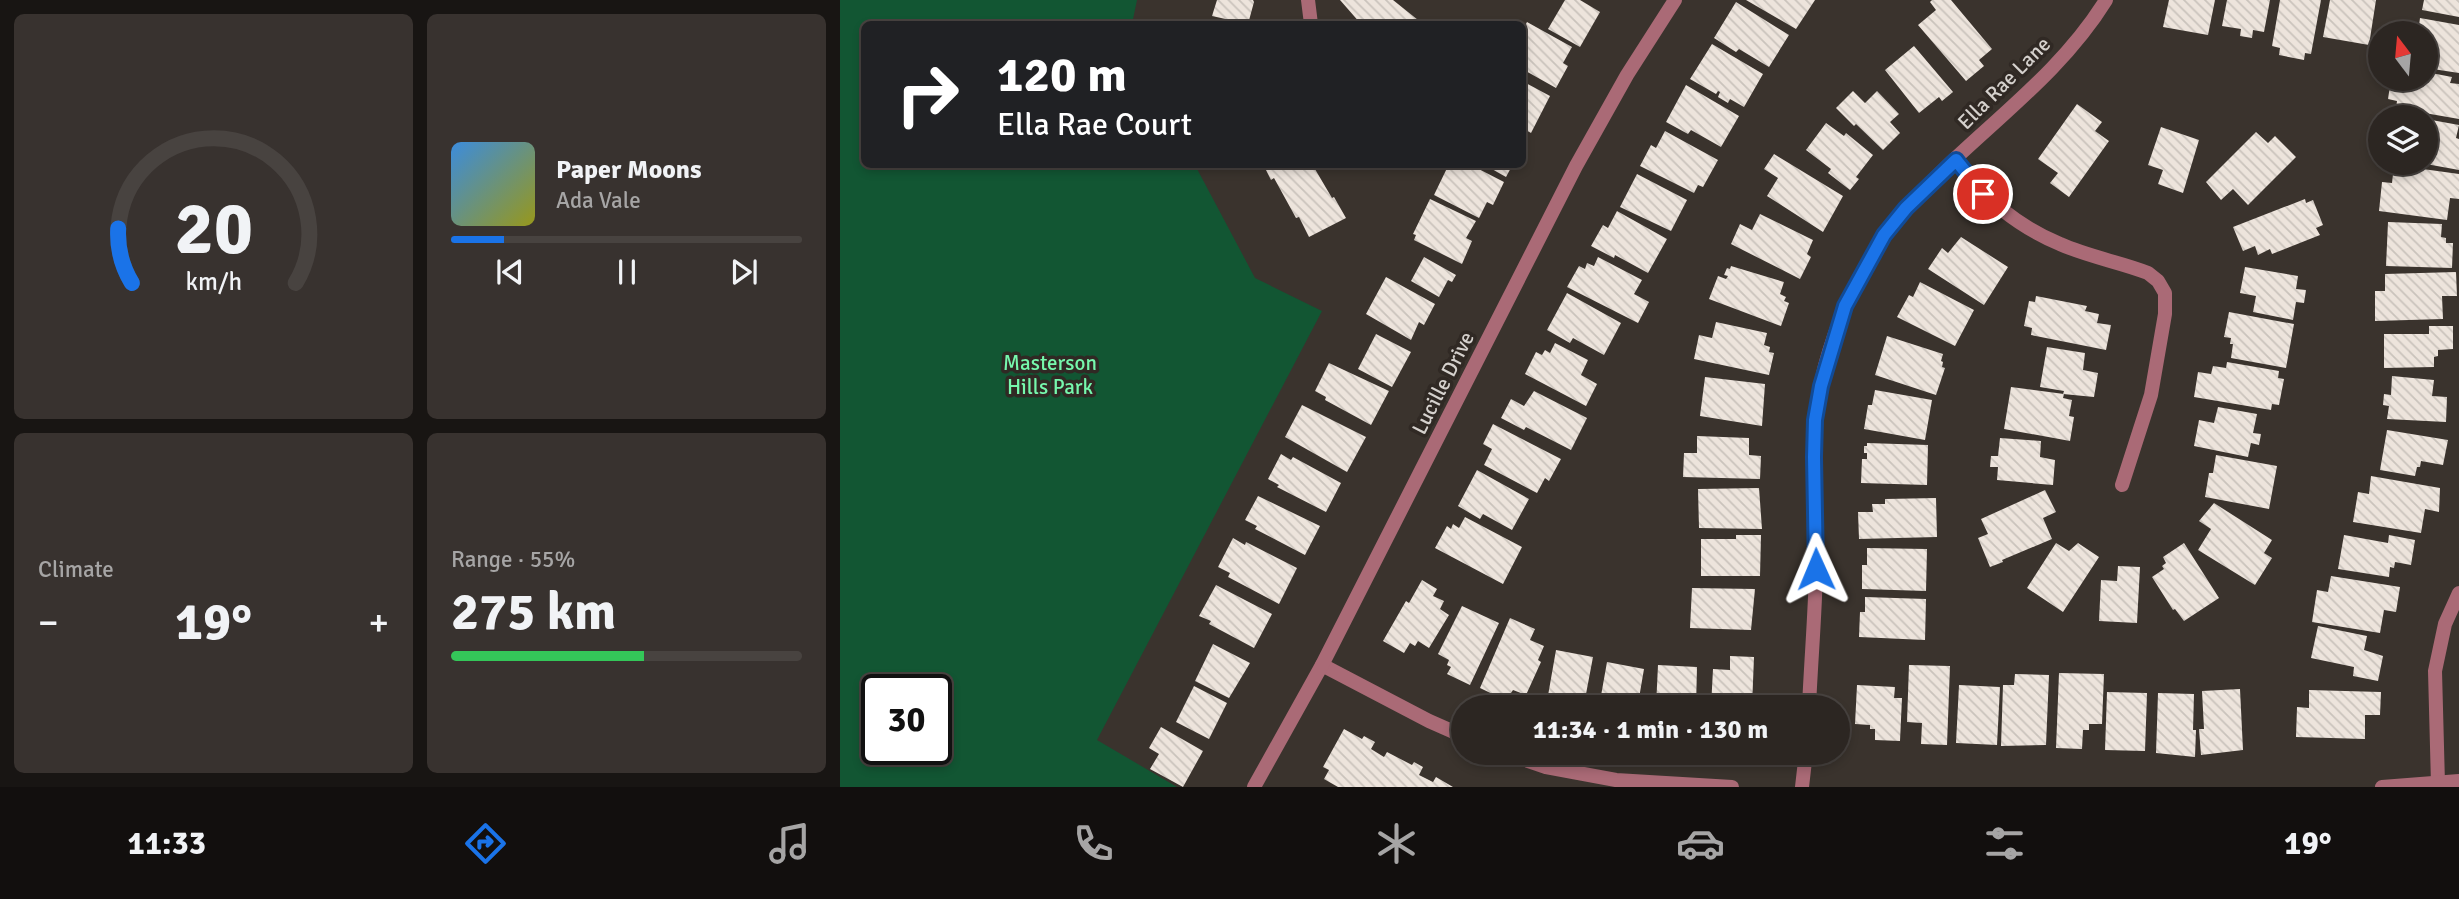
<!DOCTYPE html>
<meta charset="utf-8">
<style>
body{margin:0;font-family:Signika,sans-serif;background:#38322f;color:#f1f3f6;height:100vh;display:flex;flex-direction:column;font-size:26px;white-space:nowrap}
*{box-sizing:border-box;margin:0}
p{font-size:23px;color:#a6a5a5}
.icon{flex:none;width:38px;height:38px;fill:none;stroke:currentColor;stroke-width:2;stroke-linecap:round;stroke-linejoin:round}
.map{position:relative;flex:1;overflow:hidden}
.drawer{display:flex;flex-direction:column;gap:14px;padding:14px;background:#181513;width:840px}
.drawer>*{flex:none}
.hud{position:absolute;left:21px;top:21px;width:665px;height:147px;border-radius:10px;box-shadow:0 4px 10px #0003,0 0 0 2px #484340;background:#202124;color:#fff;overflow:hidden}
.needle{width:46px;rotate:344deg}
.fabs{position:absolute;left:1528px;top:21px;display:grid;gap:14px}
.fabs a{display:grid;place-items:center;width:70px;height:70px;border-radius:50%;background:#2c2622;box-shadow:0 4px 10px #0003,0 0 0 2px #484340;font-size:35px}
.speed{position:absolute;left:21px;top:674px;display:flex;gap:14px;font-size:35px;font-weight:700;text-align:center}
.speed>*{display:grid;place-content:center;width:91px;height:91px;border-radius:50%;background:#2c2622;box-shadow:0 4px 10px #0003,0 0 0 2px #484340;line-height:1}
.speed .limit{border:4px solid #111;border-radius:10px;background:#fff;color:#111}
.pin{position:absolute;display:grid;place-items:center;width:60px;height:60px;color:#fff;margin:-30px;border:4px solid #fff;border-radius:50%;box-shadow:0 2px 7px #0007}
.me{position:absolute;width:77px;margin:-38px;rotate:359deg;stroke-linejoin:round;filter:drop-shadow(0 0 5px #0008)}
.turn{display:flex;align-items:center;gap:24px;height:147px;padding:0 21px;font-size:32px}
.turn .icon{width:91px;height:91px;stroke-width:2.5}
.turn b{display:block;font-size:49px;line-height:60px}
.big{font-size:52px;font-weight:800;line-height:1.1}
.drawer .card{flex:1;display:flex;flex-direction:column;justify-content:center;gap:10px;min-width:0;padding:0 24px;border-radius:10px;background:#38322f}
.drawer .dial{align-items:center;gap:0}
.dial svg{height:182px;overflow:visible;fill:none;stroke:#484340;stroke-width:7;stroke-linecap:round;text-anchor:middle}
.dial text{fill:#f1f3f6;stroke:none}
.song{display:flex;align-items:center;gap:21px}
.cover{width:84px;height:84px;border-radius:10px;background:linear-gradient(135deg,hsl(210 70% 55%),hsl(60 70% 35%))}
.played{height:7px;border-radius:4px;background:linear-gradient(90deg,#1a73e8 15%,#484340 15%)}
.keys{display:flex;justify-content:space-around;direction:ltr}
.heat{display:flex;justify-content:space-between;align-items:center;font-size:38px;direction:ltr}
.charge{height:10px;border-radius:5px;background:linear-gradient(90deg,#34c759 55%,#484340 0)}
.drawer .tiles{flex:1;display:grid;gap:14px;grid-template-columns:repeat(2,1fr)}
.trip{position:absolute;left:611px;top:695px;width:399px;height:70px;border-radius:35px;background:#2c2622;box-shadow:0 4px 10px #0003,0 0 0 2px #484340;font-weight:800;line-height:70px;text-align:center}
.menu{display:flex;height:112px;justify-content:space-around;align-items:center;background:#120f0e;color:#a6a5a5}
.menu .icon{width:49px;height:49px}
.menu .current{color:#1a73e8}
.menu b{font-size:32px;color:#f1f3f6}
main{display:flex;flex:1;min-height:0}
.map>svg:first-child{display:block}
.park{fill:#125633;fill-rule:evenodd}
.building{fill:url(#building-back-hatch)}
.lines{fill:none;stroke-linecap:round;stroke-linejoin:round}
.minor{stroke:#aa6a76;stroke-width:14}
.route-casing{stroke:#114b97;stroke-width:18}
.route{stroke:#1a73e8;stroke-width:12}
.labels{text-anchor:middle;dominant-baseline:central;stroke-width:7;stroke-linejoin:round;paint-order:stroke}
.street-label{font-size:21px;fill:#d5d1cd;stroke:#302924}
.park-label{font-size:21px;fill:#76f8ad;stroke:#302924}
</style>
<main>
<section class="drawer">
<div class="tiles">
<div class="card dial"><svg viewBox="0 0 100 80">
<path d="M14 69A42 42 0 1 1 86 69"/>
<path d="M14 69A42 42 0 0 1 8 45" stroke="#1a73e8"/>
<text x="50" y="56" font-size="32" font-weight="700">20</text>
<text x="50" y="72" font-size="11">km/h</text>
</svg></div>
<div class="card">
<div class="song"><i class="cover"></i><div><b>Paper Moons</b><p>Ada Vale</p></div></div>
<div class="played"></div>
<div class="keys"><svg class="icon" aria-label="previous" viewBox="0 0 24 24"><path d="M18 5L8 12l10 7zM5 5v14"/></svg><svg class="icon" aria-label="pause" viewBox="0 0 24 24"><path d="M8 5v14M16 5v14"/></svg><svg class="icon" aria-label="next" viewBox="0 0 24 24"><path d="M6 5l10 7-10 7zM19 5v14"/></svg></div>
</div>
<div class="card"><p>Climate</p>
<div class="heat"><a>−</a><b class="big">19°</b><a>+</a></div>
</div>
<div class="card"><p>Range · 55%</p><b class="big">275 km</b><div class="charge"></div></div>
</div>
</section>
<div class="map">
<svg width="1619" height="787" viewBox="0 0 1619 787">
<defs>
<pattern id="building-back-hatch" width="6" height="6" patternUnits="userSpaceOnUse" patternTransform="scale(1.75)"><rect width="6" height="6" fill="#ede4dc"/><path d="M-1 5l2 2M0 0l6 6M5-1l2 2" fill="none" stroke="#cac3bc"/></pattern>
</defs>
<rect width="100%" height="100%" fill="#3a332d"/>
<path class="park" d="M0 0H297L292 24H24V164L355 165 415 278 482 311 257 740 337 787H0ZM37 690H96V749H37Z"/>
<g class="building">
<polygon points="377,0 413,0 414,2 408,24 372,16"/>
<polygon points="500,0 553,0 583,24 521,24"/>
<polygon points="725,0 740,0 760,12 740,47 708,29"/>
<polygon points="906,0 975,0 956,29"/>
<polygon points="1092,0 1111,0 1152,49 1139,60 1144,66 1126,81 1078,25 1096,10 1090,2"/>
<polygon points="1329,0 1375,0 1368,35 1323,27"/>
<polygon points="1387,0 1430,0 1424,32 1413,30 1412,38 1400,36 1401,29 1382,26"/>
<polygon points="1440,0 1481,0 1471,54 1465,53 1464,60 1439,55 1440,48 1432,46"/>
<polygon points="1490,0 1536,0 1529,45 1483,37"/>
<polygon points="1584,0 1619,0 1619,17 1582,10"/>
<polygon points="896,2 949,35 929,67 899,49 896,52 874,38"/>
<polygon points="1580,18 1619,25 1619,73 1586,68 1586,33 1578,33"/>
<polygon points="687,22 732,47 723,63 728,66 716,88 682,69 682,31"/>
<polygon points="872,44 923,74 904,107 890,99 888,103 878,97 880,92 878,91 876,94 850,79"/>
<polygon points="1074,46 1113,92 1102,101 1099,97 1079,113 1045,70"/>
<polygon points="1586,72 1612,77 1610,83 1619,84 1619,119 1556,108 1557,101 1548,99 1551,79 1586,79"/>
<polygon points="682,81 710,96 691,133 682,128"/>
<polygon points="846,85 899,116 881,147 851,130 848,134 826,122"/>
<polygon points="1013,91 1025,103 1037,91 1059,114 1050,122 1060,133 1043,150 1016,124 1014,126 996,108"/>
<polygon points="1237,104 1262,122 1255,131 1269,141 1229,197 1210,183 1218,173 1198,159"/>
<polygon points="1586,119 1619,125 1616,138 1619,139 1619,170 1586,164"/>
<polygon points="986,123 1004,136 1006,133 1033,155 1016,177 1019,179 1010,190 988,173 991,169 966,150"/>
<polygon points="1321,127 1359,140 1343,193 1318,184 1323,170 1308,165"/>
<polygon points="825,131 878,160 863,187 858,185 854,193 800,166 811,145 816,148"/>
<polygon points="1416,132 1428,143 1435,136 1456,157 1408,205 1393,189 1381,200 1366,182"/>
<polygon points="934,154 1003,196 983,232 927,196 938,178 924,169"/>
<polygon points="423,164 472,164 492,198 494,197 506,218 469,237 459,217 456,218 434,178 431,180"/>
<polygon points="609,164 629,164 664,182 653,205 647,202 639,218 594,195"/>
<polygon points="643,164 673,164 666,177"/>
<polygon points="1554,165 1619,174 1619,199 1610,198 1607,220 1539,211 1542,182 1552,183"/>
<polygon points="797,174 847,200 831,231 780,207"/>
<polygon points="590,199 636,221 626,238 632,241 622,264 574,240 576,235 573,234"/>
<polygon points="1465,199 1466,203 1473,200 1483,225 1476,228 1480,235 1432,254 1430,249 1418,255 1415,246 1403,251 1393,227"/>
<polygon points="777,211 827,239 808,273 775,255 774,258 751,246 763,225 768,228"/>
<polygon points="920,214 973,240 967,254 971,257 960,279 891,244 900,224 912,230"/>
<polygon points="1548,222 1602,224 1601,237 1606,238 1606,243 1613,243 1612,268 1546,266"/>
<polygon points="1121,237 1168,267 1144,305 1088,269 1102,248 1108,253"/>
<polygon points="584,257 616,275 612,282 608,280 599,297 571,281"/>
<polygon points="758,257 802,280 794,294 809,302 798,323 727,287 739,266 745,269 747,263 754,266"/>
<polygon points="891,266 944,282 940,294 946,297 944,301 949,303 941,326 869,299 878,276 886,279 888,276 884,275 887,268 890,269"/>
<polygon points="1405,267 1458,276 1456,289 1466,290 1464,303 1456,302 1453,320 1413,312 1416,296 1400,293"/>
<polygon points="1616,272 1617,296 1602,296 1603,319 1535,321 1535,291 1545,291 1545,274"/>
<polygon points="546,277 595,304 584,325 579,322 571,340 526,314"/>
<polygon points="1080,282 1134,310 1115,346 1057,317 1069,295 1073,297"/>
<polygon points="727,293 781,323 764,355 733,338 730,343 707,330"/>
<polygon points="1196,296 1247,306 1245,311 1259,314 1257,323 1271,325 1266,350 1191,335 1192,328 1184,326 1189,301 1195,302"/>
<polygon points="1389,312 1454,324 1446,368 1391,358 1393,344 1390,344 1391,338 1384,337"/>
<polygon points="876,322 927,333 924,345 930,347 929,352 934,353 929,375 854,359 859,335 872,338"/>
<polygon points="1589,326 1613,326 1613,349 1598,350 1598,356 1594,357 1594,367 1544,368 1544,334 1589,334"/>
<polygon points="536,334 571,352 552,387 518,369"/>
<polygon points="1047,336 1103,354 1101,361 1103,362 1102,367 1105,368 1096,395 1035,375"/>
<polygon points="715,343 748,360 741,375 757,384 746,406 685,374 696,352 702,355 705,350 710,353"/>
<polygon points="1207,347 1245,353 1243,370 1258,373 1254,397 1223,394 1224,391 1200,387"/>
<polygon points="1387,362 1439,371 1438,378 1444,379 1439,405 1432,404 1431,410 1354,397 1358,372 1371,374 1373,366 1386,368"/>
<polygon points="489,363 549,391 531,425 485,400 486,397 475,391"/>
<polygon points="1552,376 1594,380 1592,396 1607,397 1606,422 1547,419 1549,406 1543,405 1544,394 1551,395"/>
<polygon points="865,377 925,384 922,426 860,416"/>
<polygon points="1171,387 1224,394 1223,398 1232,400 1229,416 1234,417 1230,441 1164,429"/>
<polygon points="1035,390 1092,400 1085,440 1024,429 1028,405 1032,405"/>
<polygon points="694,391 747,418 731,450 686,427 684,430 661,418 671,399 684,406"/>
<polygon points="462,405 526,437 507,472 445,437"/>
<polygon points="1378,407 1417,414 1413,433 1421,434 1419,445 1411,443 1408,457 1354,446 1359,420 1374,423"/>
<polygon points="653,424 721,459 709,481 705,478 697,493 644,465 652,449 643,444"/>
<polygon points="1547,430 1608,440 1603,465 1581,461 1580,467 1577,467 1575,476 1540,470"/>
<polygon points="857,436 909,438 909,455 921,456 920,479 843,477 844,453 857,453"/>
<polygon points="1160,438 1201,441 1200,457 1215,460 1213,485 1157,480 1158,467 1150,467 1151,456 1158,456"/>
<polygon points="1027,443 1088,445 1087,485 1021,483 1022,459 1027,459 1027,453 1024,453 1024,446 1027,446"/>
<polygon points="441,454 451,460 453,457 501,483 486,512 437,487 439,485 428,479"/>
<polygon points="1376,455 1437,466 1429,509 1365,497 1369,473 1373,473"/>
<polygon points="637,470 689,499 672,530 643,514 640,519 618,506"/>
<polygon points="1531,476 1600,488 1599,512 1585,509 1581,533 1513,522 1518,492 1529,494"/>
<polygon points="919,488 922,529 859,528 858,489"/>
<polygon points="1205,490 1216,512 1203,518 1212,539 1162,560 1163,562 1150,567 1138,538 1148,534 1141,519"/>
<polygon points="418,496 480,526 465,555 415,529 417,526 405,520"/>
<polygon points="1096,498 1097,537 1019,539 1018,512 1033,512 1032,504 1045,504 1045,499"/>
<polygon points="1374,503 1432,540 1424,553 1432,558 1415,585 1358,550 1371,529 1359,521"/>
<polygon points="625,517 682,547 663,584 595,548 607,526 611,529 613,524 619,528"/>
<polygon points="896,535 921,535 920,576 861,576 861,539 896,539"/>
<polygon points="1504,535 1548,543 1549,535 1575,540 1571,565 1555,562 1554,568 1550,567 1549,577 1498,569"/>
<polygon points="393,538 405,545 406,542 457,568 439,604 388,577 390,573 378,567"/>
<polygon points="1216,543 1229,551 1238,543 1259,557 1223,612 1187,588"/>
<polygon points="1344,543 1379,598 1344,621 1335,609 1333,610 1312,577 1324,569 1322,566 1326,563 1323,557"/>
<polygon points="1027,548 1087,549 1086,591 1022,589 1022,565 1027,565"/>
<polygon points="1278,566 1300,567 1297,623 1259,621 1261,580 1277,581"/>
<polygon points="1491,576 1560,587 1556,612 1544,610 1540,633 1472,622 1477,590 1488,592"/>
<polygon points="582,580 597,589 593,596 604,601 600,609 609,615 589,648 578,641 575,646 570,643 564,653 543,641 566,601 569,603"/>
<polygon points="376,585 432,614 414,648 369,624 371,621 359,616"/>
<polygon points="852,588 915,589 911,630 850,628"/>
<polygon points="1025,597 1086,599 1085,640 1019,637 1020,612 1025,612"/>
<polygon points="622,606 659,623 630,685 607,674 611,667 607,665 609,660 598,654"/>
<polygon points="670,618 695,629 690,640 704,646 698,660 701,662 686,695 673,690 669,696 665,694 663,699 640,688"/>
<polygon points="1478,626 1527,636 1524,650 1543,656 1538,681 1513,676 1514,667 1471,658"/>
<polygon points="373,644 410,663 389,698 355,681"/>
<polygon points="716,650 753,657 746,694 749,695 747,707 706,707"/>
<polygon points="890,656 914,657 912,707 871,707 873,669 890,670"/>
<polygon points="767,662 804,669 798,704 802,705 801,707 759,707"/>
<polygon points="818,665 857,667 856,707 816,707"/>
<polygon points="1069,665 1110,666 1107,745 1081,744 1082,723 1067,722"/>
<polygon points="1219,673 1264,674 1262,724 1249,724 1249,730 1243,730 1242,749 1216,748"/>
<polygon points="1175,674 1209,675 1206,745 1161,746 1163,685 1174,685"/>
<polygon points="1017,685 1055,687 1054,698 1062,698 1060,741 1035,740 1035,729 1030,729 1030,725 1015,724"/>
<polygon points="1119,685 1160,687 1157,745 1116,743"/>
<polygon points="354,686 387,703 369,739 336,722"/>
<polygon points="1400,689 1403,750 1361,755 1359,729 1364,729 1362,691"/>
<polygon points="1469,690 1541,692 1540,715 1525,715 1525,739 1456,737 1457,707 1469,708"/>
<polygon points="1267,692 1307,693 1305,751 1265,750"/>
<polygon points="1318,693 1354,694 1353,730 1356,730 1355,757 1316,753"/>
<polygon points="321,727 363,751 343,787 310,769 319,754 309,748"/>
<polygon points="504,729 522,739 524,736 535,742 531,749 544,757 547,752 572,765 574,762 583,767 579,775 593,782 596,777 613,787 498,787 484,779 489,770 483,767"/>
</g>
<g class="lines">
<g class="minor">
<polyline points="468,0 471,24"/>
<path d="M1116 160C1141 197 1179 227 1220 244 1249 257 1280 262 1308 273L1318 281 1325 293V314L1311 395 1282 485"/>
<polyline points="482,665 589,721 623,736"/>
<path d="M969 707C971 661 975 615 976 569 977 520 971 470 975 421 982 349 1017 264 1065 210 1129 136 1214 84 1266 0"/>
<polyline points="662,752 706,767 776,780 892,787"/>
<polyline points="1598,784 1595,671 1605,624 1619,593"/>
<polyline points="414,787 482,665 736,166 787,75 835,0"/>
<polyline points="962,787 966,752"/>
<polyline points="1542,787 1619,781"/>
</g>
</g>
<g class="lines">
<defs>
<polyline id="route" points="976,569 974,457 975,420 981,386 1005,306 1044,235 1066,208 1116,160 1143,194"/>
</defs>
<use href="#route" class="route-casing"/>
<use href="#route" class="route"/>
</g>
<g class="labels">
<g class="street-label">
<text transform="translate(1164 83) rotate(-45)">Ella Rae Lane</text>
<text transform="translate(603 383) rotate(-63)">Lucille Drive</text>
</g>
<g class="park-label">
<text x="210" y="363">Masterson<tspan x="210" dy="24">Hills Park</tspan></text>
</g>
</g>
</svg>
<div class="fabs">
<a><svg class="needle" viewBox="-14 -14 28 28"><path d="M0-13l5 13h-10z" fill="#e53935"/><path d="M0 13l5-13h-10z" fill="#a6a5a5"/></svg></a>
<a><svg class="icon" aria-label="layers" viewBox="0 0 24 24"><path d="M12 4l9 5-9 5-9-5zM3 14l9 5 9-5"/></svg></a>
</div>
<div class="speed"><div class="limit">30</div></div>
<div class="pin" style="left:1143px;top:194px;background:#d93025"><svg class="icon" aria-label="arrive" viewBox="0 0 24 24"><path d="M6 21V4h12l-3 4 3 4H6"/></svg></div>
<svg class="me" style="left:976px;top:569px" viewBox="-20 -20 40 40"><path d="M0-17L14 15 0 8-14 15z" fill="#1a73e8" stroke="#fff" stroke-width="4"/></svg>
<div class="trip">11:34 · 1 min · 130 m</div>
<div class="hud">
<div class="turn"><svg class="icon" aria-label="right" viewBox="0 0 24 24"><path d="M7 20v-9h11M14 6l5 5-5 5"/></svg><div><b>120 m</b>Ella Rae Court</div></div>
</div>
</div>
</main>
<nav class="menu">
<b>11:33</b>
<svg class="icon current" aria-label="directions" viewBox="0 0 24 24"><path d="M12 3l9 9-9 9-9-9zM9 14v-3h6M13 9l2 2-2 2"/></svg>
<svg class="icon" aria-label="music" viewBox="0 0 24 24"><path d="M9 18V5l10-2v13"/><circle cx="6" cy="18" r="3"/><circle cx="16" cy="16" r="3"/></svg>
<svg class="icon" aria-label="phone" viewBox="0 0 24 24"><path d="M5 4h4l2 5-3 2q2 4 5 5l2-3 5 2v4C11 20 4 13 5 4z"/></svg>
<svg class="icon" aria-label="climate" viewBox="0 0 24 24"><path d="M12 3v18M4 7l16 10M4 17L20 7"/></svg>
<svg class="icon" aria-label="car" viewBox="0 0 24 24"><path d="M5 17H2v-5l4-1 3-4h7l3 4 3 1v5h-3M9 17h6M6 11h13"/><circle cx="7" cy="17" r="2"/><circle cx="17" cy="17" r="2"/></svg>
<svg class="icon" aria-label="filters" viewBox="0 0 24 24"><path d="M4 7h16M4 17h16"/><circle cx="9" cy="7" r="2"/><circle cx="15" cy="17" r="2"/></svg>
<b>19°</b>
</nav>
